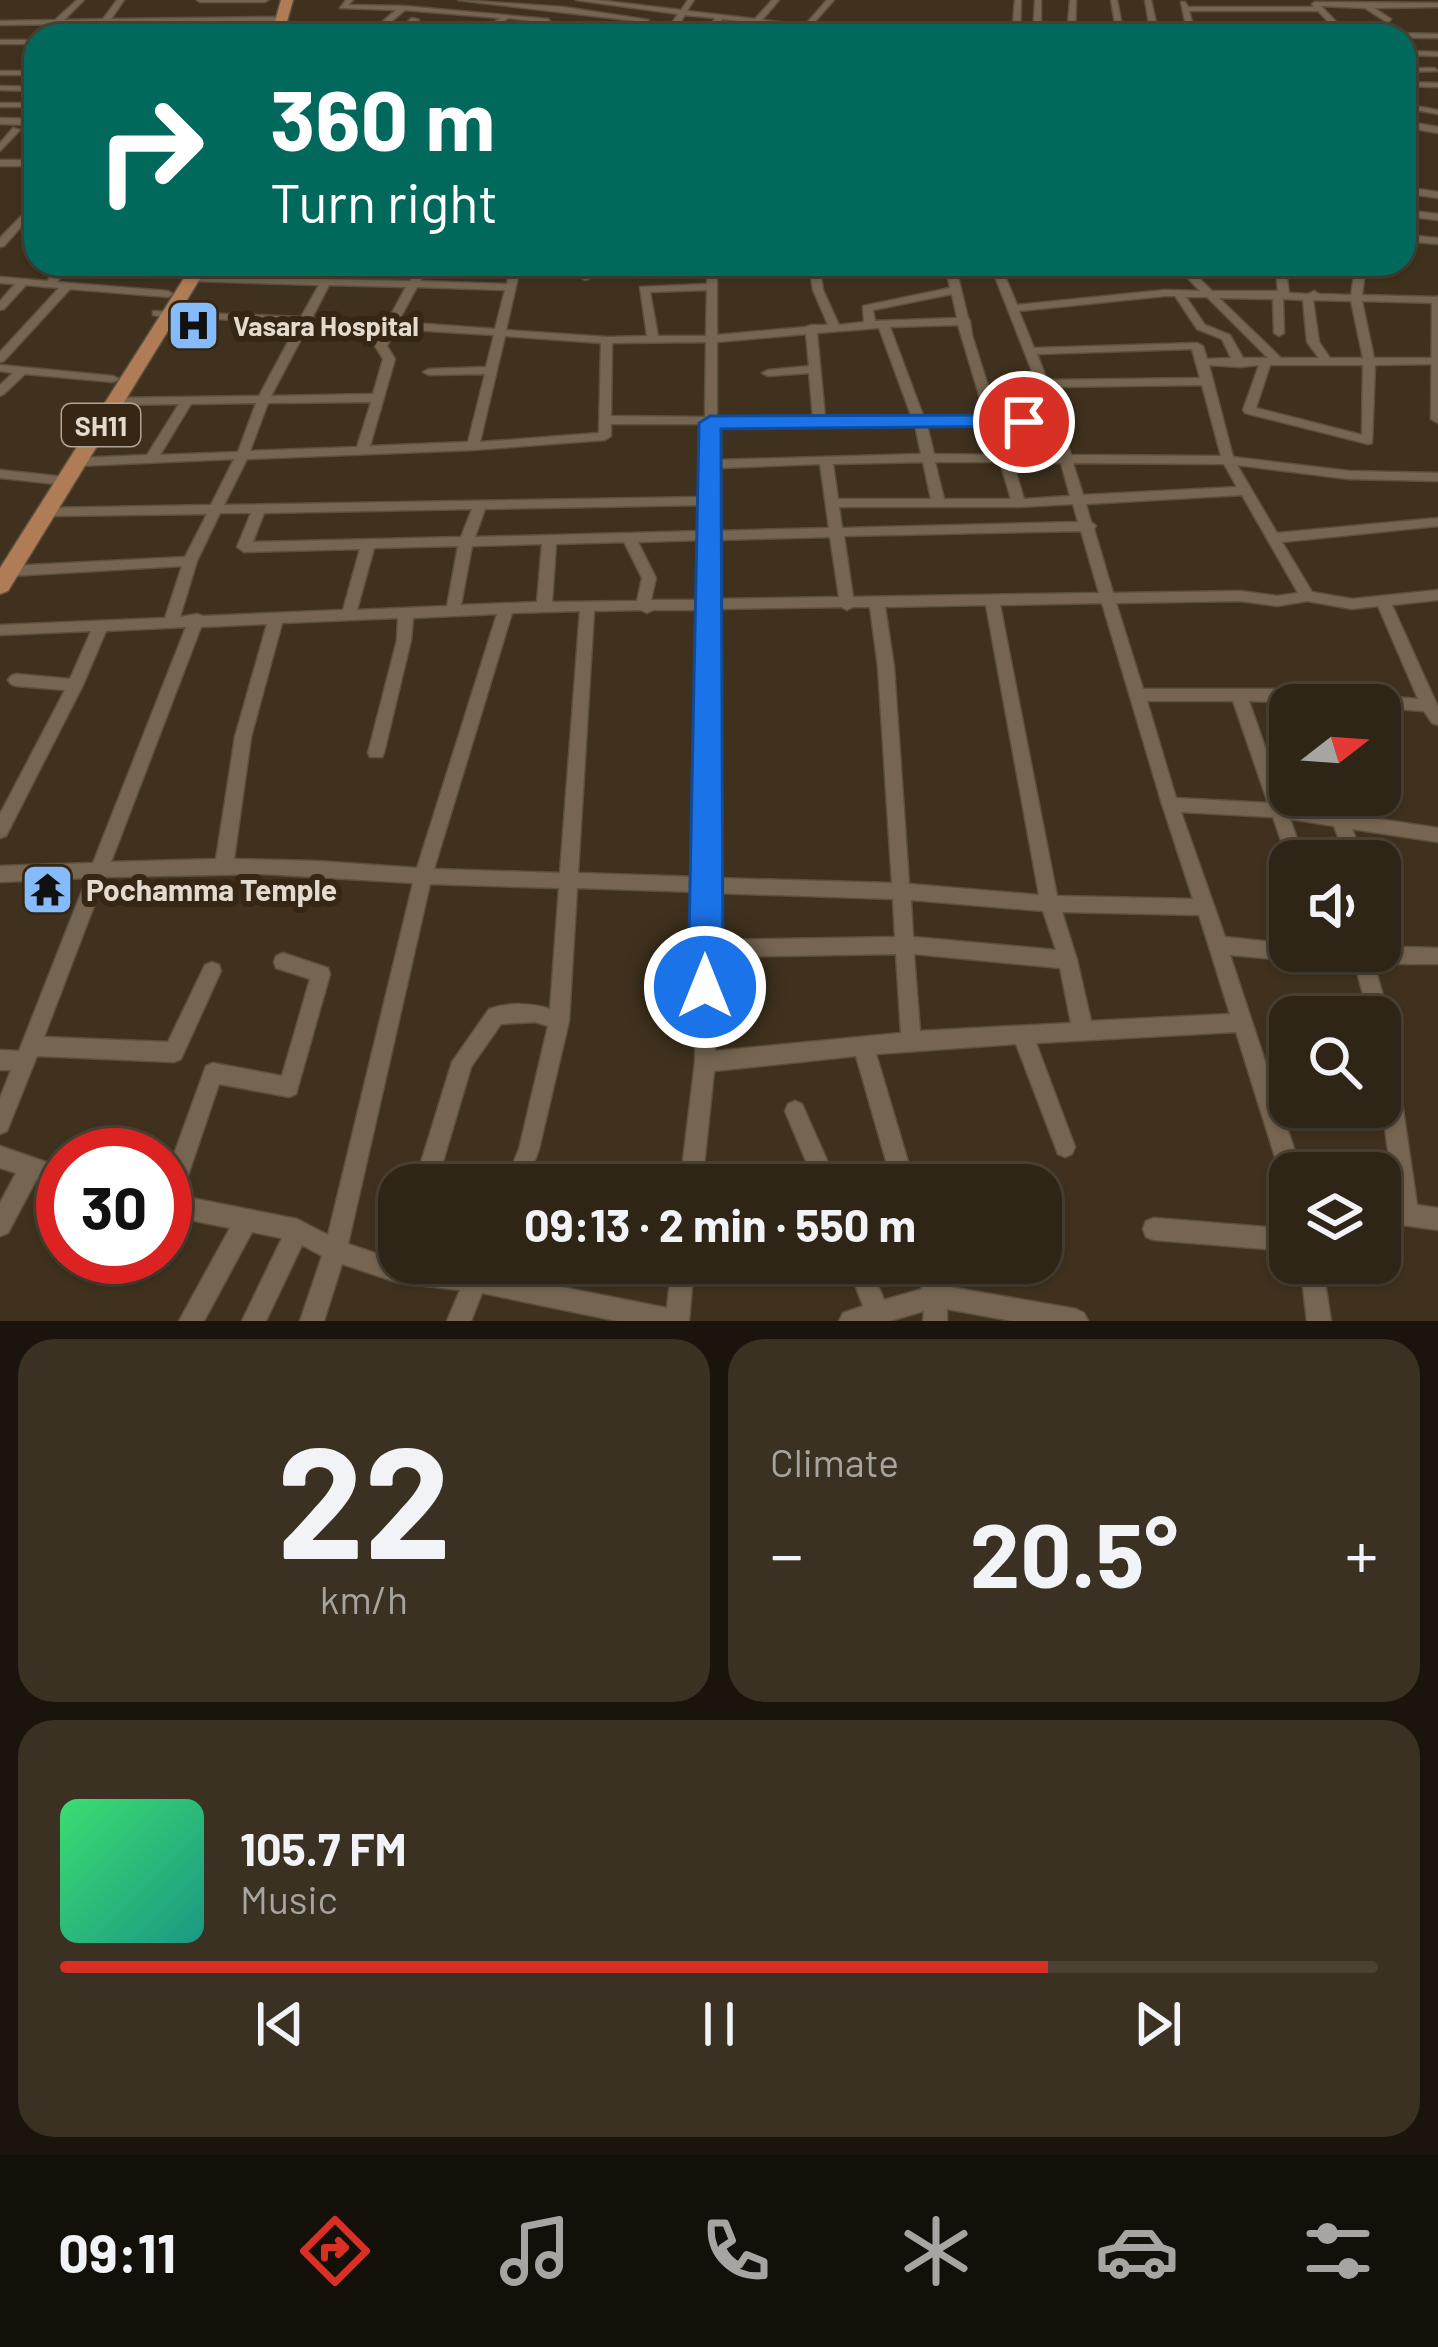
<!DOCTYPE html>
<meta charset="utf-8">
<style>
body{margin:0;font-family:Barlow,sans-serif;background:#3b3123;color:#f1f3f6;height:100vh;display:flex;flex-direction:column;font-size:45px;white-space:nowrap}
*{box-sizing:border-box;margin:0}
p{font-size:39px;color:#a7a5a1}
.icon{flex:none;width:66px;height:66px;fill:none;stroke:currentColor;stroke-width:2;stroke-linecap:round;stroke-linejoin:round}
.map{position:relative;height:1321px;overflow:hidden}
.sheet{display:flex;flex-direction:column;gap:18px;padding:18px;background:#1a140c;flex:1}
.sheet>*{flex:none}
.top-card{position:absolute;left:24px;top:24px;width:1392px;height:252px;border-radius:36px;box-shadow:0 3px 9px #0004,0 0 0 3px #4a4235;background:#00695c;color:#fff;overflow:hidden}
.needle{width:78px;rotate:73deg}
.controls{position:absolute;left:1269px;top:684px;display:grid;gap:24px}
.controls a{display:grid;place-items:center;width:132px;height:132px;border-radius:24px;background:#2f2516;box-shadow:0 3px 9px #0004,0 0 0 3px #4a4235;font-size:60px}
.speed{position:absolute;left:36px;top:1128px;display:flex;gap:24px;font-size:60px;font-weight:700;text-align:center}
.speed>*{display:grid;place-content:center;width:156px;height:156px;border-radius:50%;background:#2f2516;box-shadow:0 3px 9px #0004,0 0 0 3px #4a4235;line-height:1}
.speed .limit{border:18px solid #d22;background:#fff;color:#111}
.pin{position:absolute;display:grid;place-items:center;width:102px;height:102px;color:#fff;margin:-51px;border:6px solid #fff;border-radius:50%;box-shadow:0 3px 12px #0007}
.me{position:absolute;width:132px;margin:-66px;rotate:0deg;stroke-linejoin:round;filter:drop-shadow(0 0 9px #0008)}
.turn{display:flex;align-items:center;gap:42px;height:252px;padding:0 48px;font-size:54px}
.turn .icon{width:156px;height:156px;stroke-width:2.5}
.turn b{display:block;font-size:84px;line-height:102px}
.big{font-size:90px;font-weight:700;line-height:1.1}
.sheet .card{flex:1;display:flex;flex-direction:column;justify-content:center;gap:18px;min-width:0;padding:0 42px;border-radius:36px;background:#3b3123}
.sheet .dial{align-items:center;gap:0}
.dial b{font-size:156px;line-height:1}
.song{display:flex;align-items:center;gap:36px}
.cover{width:144px;height:144px;border-radius:18px;background:linear-gradient(135deg,hsl(140 70% 55%),hsl(170 70% 35%))}
.played{height:12px;border-radius:6px;background:linear-gradient(90deg,#d93025 75%,#4a4235 75%)}
.keys{display:flex;justify-content:space-around;direction:ltr}
.heat{display:flex;justify-content:space-between;align-items:center;font-size:66px;direction:ltr}
.sheet .tiles{flex:1;display:grid;gap:18px;grid-template-columns:1fr 1fr}
.card:last-child{grid-column:span 2}
.trip{position:absolute;left:378px;top:1164px;width:684px;height:120px;border-radius:36px;background:#2f2516;box-shadow:0 3px 9px #0004,0 0 0 3px #4a4235;font-weight:700;line-height:120px;text-align:center}
.dock{display:flex;height:192px;justify-content:space-around;align-items:center;background:#130f09;color:#a7a5a1}
.dock .icon{width:84px;height:84px}
.dock .selected{color:#d93025}
.dock b{font-size:54px;color:#f1f3f6}
.map>svg:first-child{display:block}
.lines{fill:none;stroke-linecap:round;stroke-linejoin:round}
.minor-casing{stroke:#5b4f3e;stroke-width:3}
.tertiary-casing{stroke:#5b4f3e;stroke-width:3}
.primary-casing{stroke:#5b4f3e;stroke-width:3}
.minor{fill:#766651;fill-rule:evenodd}
.tertiary{fill:#766651;fill-rule:evenodd}
.primary{fill:#b07c56;fill-rule:evenodd}
.route{fill:#1a73e8;stroke:#114b97;stroke-width:3}
.labels{text-anchor:middle;dominant-baseline:central;stroke-width:12;stroke-linejoin:round;paint-order:stroke}
.far-poi-label{font-size:27px;font-weight:bold;fill:#e4dbcf;stroke:#352714;text-anchor:start}
.shield{fill:#352714;stroke:#b0a597;stroke-width:3}
.shield-label{font-size:27px;font-weight:bold;fill:#e4dbcf}
.poi-label{font-size:30px;font-weight:bold;fill:#e4dbcf;stroke:#352714;text-anchor:start}
</style>
<div class="map">
<svg width="1438" height="1321" viewBox="0 0 1438 1321">
<rect width="100%" height="100%" fill="#3f311d"/>
<g class="lines">
<defs>
<g id="minor">
<polygon points="77,0 84,0 64,20 103,19 117,0 124,0 111,19 281,17 285,19 281,21 0,25 0,21 55,20"/>
<polygon points="197,0 268,0 265,2 200,2"/>
<polygon points="346,0 353,0 348,5 403,6 548,19 551,22 637,35 624,36 546,25 532,36 523,36 541,22 508,18 486,36 478,36 500,18 405,10 374,36 366,36 396,10 340,8"/>
<polygon points="458,0 563,7 649,20 645,22"/>
<polygon points="576,0 597,0 681,10 688,0 694,0 687,11 755,19 772,0 779,0 762,20 805,25 827,0 834,0 812,25 951,34 955,36 832,32 722,19 714,36 706,36 715,18 685,15 671,36 663,36 678,14"/>
<polygon points="1015,0 1021,0 1020,36 1012,36"/>
<polygon points="1035,0 1041,0 1041,36 1033,36"/>
<polygon points="1070,0 1076,0 1075,36 1067,36"/>
<polygon points="1111,0 1117,0 1124,36 1117,35"/>
<polygon points="1145,0 1151,0 1159,36 1151,36"/>
<polygon points="1181,2 1185,2 1188,7 1314,7 1312,4 1315,2 1438,3 1438,7 1374,8 1391,19 1388,23 1365,8 1321,6 1346,32 1438,34 1438,38 1225,35 1221,33 1225,31 1338,32 1318,11 1189,11 1196,36 1188,36"/>
<polygon points="412,18 419,20 400,36 391,36"/>
<polygon points="454,27 461,29 452,36 443,36"/>
<rect x="0" y="40" width="36" height="4"/>
<polygon points="1404,51 1438,52 1438,56 1404,55"/>
<polygon points="1404,68 1435,68 1438,71 1404,72"/>
<rect x="0" y="71" width="36" height="4"/>
<polygon points="1404,82 1438,83 1438,87 1404,86"/>
<polygon points="0,86 36,87 36,91 0,90"/>
<rect x="0" y="103" width="36" height="4"/>
<polygon points="1404,104 1438,110 1438,114 1404,108"/>
<polygon points="0,118 36,119 36,125 0,124"/>
<polygon points="1404,121 1438,127 1438,133 1404,127"/>
<polygon points="13,128 20,130 0,151 0,143"/>
<rect x="0" y="160" width="36" height="6"/>
<polygon points="1404,187 1438,192 1438,198 1404,193"/>
<polygon points="36,201 36,210 4,246 0,247 0,238"/>
<polygon points="1404,210 1438,214 1438,220 1404,216"/>
<polygon points="1404,235 1438,238 1438,244 1404,241"/>
<polygon points="61,264 71,264 57,282 168,291 173,294 168,297 70,289 4,361 0,362 0,352 59,288 26,285 4,309 0,310 0,301 15,284 0,283 0,277 47,281"/>
<path d="M419 264H429L420 281 507 284 511 264H521L506 330 607 337 647 336 640 287 707 284V264H717V335L806 327 811 325H828L813 290 809 264H819L823 290 839 325 864 322 863 306 950 288 945 264H955L968 318 970 321 972 335 998 418H1047L1037 384 990 264H1000L1003 270 1041 264H1065L1060 267 1005 276 1017 305 1165 290 1200 291 1174 264H1185L1212 291H1278L1275 264H1285L1289 293 1308 294 1314 291 1319 294 1351 295 1356 264H1366L1362 295 1438 297V303L1362 301 1374 358H1438V364H1435L1375 365 1372 443 1368 444 1245 413 1243 410 1259 365 1240 367 1209 365 1233 457 1349 471 1438 473V481L1349 479 1237 465 1277 533 1438 518V526L1282 542 1312 592 1352 599 1438 590V600L1392 605 1438 707V725L1432 723 1424 711 1380 708V705L1249 701 1285 805 1438 828V842L1352 829 1365 861H1347L1334 826 1290 819 1305 861H1290V866L1273 817 1181 812 1225 937 1290 944V951H1380V947H1382L1380 941V910L1386 912 1401 947 1438 948V964C1416 964 1395 964 1374 964L1390 1020 1417 1205 1438 1208V1230L1380 1222V1200L1395 1202 1380 1091V1017H1369L1355 964 1321 963 1230 955 1302 1173H1290V1183L1283 1181 1280 1173 1236 1032 1036 1043 1075 1147 1072 1154 1065 1157 1058 1154 1016 1044 876 1054 915 1185H893L856 1056 714 1071 702 1185H680L695 1062 698 892 577 888 569 1021 539 1149 526 1185H504L519 1149 548 1026 535 1022 501 1024 471 1067 436 1185H414L452 1062 489 1009C508 1002 531 1003 550 1009L559 888 430 884 348 1244 399 1261V1263L469 1269 472 1263H494L490 1273 667 1308 672 1263H694L689 1321H617L482 1293 471 1321H447L460 1290 399 1283 342 1264 324 1321H300L322 1256 302 1245 266 1321H242L282 1238 252 1232 204 1321H179L230 1228 165 1215V1179L206 1066 213 1063 282 1076 310 979 276 968 274 962 276 956 283 953 328 968 330 974 296 1094 289 1097 219 1084 181 1196 297 1219 328 1235 413 883 264 874 105 877 44 1037 168 1042 205 965 212 962 219 965 221 971 181 1059 174 1062 37 1056 7 1131 0 1134V1098L11 1070H0V1050L19 1051 87 878 0 882V866L93 863 186 627 106 631 83 685 6 836 0 838V814L65 690 16 686 11 684 8 680 11 676 16 674 70 679 91 631 0 635V625L165 618 182 566 10 576 3 571 10 566 185 557 207 514 47 516 40 512 47 508 211 505 234 459 78 466 72 462 78 458 147 455 179 404 115 405 109 401 111 398 259 396 298 323 157 316 153 315V311L301 317 319 285 193 281 188 278 189 276 410 281ZM329 285 406 287 387 322 312 318ZM417 287 505 290 495 329 398 322ZM707 290 706 336H658L650 292ZM952 294 957 318 875 321 873 310ZM1165 296H1175L1197 329 1222 339 1231 358 1207 359 1203 346 1197 343 1034 348 1019 311ZM1186 297H1207L1268 358H1243L1230 335 1205 325ZM1219 298 1273 299 1274 333 1279 336 1284 333 1283 299 1303 300 1307 342 1319 358H1281ZM1313 300 1351 301 1363 358H1330L1319 342ZM309 324 384 328 375 346 383 359 373 394 271 396ZM958 325 986 418H924L890 327ZM879 328 912 418 825 417 817 333ZM395 329 494 335 486 367 429 369 423 372 429 375 485 374 468 442 370 446 395 359 387 346ZM806 334 809 366 768 370 762 373 768 376 809 373 813 417H717V342ZM505 336 601 343 599 433 480 442ZM706 342 705 417 611 416 612 343ZM1192 349 1200 378 1047 380 1037 354ZM1270 365H1363L1362 435 1256 408ZM1202 385 1221 456 1071 455 1050 387ZM371 402 357 447 250 451 268 403ZM256 403 238 452 160 455 191 404ZM611 424H705L703 497 224 505 247 459 473 450 605 440 611 436ZM717 424 915 425 921 454 717 460ZM927 425H988L998 455 934 454ZM1001 425 1050 426 1058 455H1010ZM923 462 931 499H838L833 464ZM935 462H1000L1011 499H944ZM1013 463H1061L1070 496 1024 499ZM1073 463 1224 464 1237 487 1083 495ZM820 464 829 528 716 531 717 468ZM1242 495 1298 593 1277 596 1240 591 1113 593 1094 529 1096 526 1091 522 1086 504ZM1073 504 1078 522 842 528 839 507H1019ZM703 505V531L475 537 485 509ZM472 509 461 537 253 542 264 513ZM220 513H251L237 547 244 552 360 549 343 610 203 616 197 614 180 617 197 561ZM1081 531 1099 593 853 597 844 536ZM830 537 839 597 716 599V540ZM703 540 702 600H651L656 578 638 542ZM624 542 642 578 637 601 552 602 556 544ZM542 544 537 602 461 605 472 546ZM458 546 447 606 357 610 374 548ZM1240 601 1277 606 1307 601 1352 609 1378 606 1418 699 1304 689H1143L1116 603ZM1102 603 1162 804 1193 899 1057 896 1000 605ZM986 605 1039 895 909 884 894 667 885 607ZM841 607 847 610 853 607H870L878 667 892 883 715 878 716 609ZM641 610 647 613 653 610H702L698 877 578 873 594 611ZM580 611 560 873 434 869 512 613ZM497 614 417 868 317 861 234 859 251 737 282 623 398 618 397 640 368 753 370 757H382L384 753 411 640 413 618ZM267 624 235 737 216 859 111 862 201 627ZM1147 701H1233L1268 803 1176 798ZM715 893 893 899 895 937 715 940ZM911 900 1043 911 1056 950 913 937ZM1062 912 1199 915 1230 1014 1091 1021 1077 960ZM896 954 901 1033 715 1051V957ZM914 954 1060 968 1071 1023 920 1031Z"/>
<polygon points="587,264 597,264 589,279 585,280 580,277"/>
<polygon points="0,365 113,376 119,379 113,382 25,374 4,394 0,396 0,385 13,373 0,371"/>
<polygon points="0,470 66,477 72,481 66,485 0,478"/>
<polygon points="795,1101 802,1104 838,1185 816,1185 785,1111 788,1104"/>
<polygon points="0,1146 63,1168 63,1190 36,1180 8,1233 0,1236 0,1203 16,1173 0,1168"/>
<polygon points="1154,1218 1290,1229 1290,1251 1154,1240 1146,1237 1143,1229 1146,1221"/>
<polygon points="847,1263 869,1263 884,1300 922,1289 915,1263 937,1263 944,1286 1076,1309 1084,1313 1088,1321 1012,1321 947,1309 947,1321 923,1321 924,1311 890,1321 839,1321 843,1313 863,1306"/>
<polygon points="1300,1263 1322,1263 1331,1321 1307,1321"/>
</g>
<polygon id="tertiary" points="1438,296 1438,423 1431,419 1432,300"/>
<g id="primary">
<polygon points="281,0 293,0 283,36 271,36"/>
<polygon points="193,264 209,264 8,591 0,594 0,568"/>
</g>
</defs>
<use href="#minor" class="minor-casing"/>
<use href="#tertiary" class="tertiary-casing"/>
<use href="#primary" class="primary-casing"/>
<use href="#minor" class="minor"/>
<use href="#tertiary" class="tertiary"/>
<use href="#primary" class="primary"/>
</g>
<polygon class="route" points="1024,415 1035,422 1032,426 721,429 723,987 718,998 705,1003 693,998 688,987 699,423 710,416"/>
<defs>
<symbol id="hospital-square" viewBox="-11 -11 22 22"><rect x="-9" y="-9" width="18" height="18" rx="4" fill="#86bbfb" stroke="#352714"/><path d="M-5-5h3v3.5h4V-5h3V5h-3V1.5h-4V5h-3Z" fill="#111"/></symbol>
<symbol id="temple-square" viewBox="-11 -11 22 22"><rect x="-9" y="-9" width="18" height="18" rx="4" fill="#86bbfb" stroke="#352714"/><path d="M0-6L5-2H3V0L6.5 2.5H4V6H1.5V3h-3V6H-4V2.5H-6.5L-3 0V-2H-5Z" fill="#111"/></symbol>
</defs>
<g fill-rule="evenodd">
<use href="#hospital-square" x="164" y="296" width="59" height="59"/>
<use href="#temple-square" x="18" y="860" width="59" height="59"/>
</g>
<g class="labels">
<g class="far-poi-label">
<text x="233" y="325">Vasara Hospital</text>
</g>
<rect class="shield" x="62" y="404" width="78" height="42" rx="9"/>
<g class="shield-label">
<text x="101" y="425">SH11</text>
</g>
<g class="poi-label">
<text x="86" y="889">Pochamma Temple</text>
</g>
</g>
</svg>
<div class="controls">
<a><svg class="needle" viewBox="-14 -14 28 28"><path d="M0-13l5 13h-10z" fill="#e53935"/><path d="M0 13l5-13h-10z" fill="#a7a5a1"/></svg></a>
<a><svg class="icon" aria-label="sound" viewBox="0 0 24 24"><path d="M4 9h4l5-4v14l-5-4H4zM17 9q2 3 0 6"/></svg></a>
<a><svg class="icon" aria-label="search" viewBox="0 0 24 24"><circle cx="10" cy="10" r="6"/><path d="M15 15l6 6"/></svg></a>
<a><svg class="icon" aria-label="layers" viewBox="0 0 24 24"><path d="M12 4l9 5-9 5-9-5zM3 14l9 5 9-5"/></svg></a>
</div>
<div class="speed"><div class="limit">30</div></div>
<div class="pin" style="left:1024px;top:422px;background:#d93025"><svg class="icon" aria-label="arrive" viewBox="0 0 24 24"><path d="M6 21V4h12l-3 4 3 4H6"/></svg></div>
<svg class="me" style="left:705px;top:987px" viewBox="-20 -20 40 40"><circle r="17" fill="#1a73e8" stroke="#fff" stroke-width="3"/><path d="M0-11L8 9 0 5-8 9z" fill="#fff"/></svg>
<div class="trip">09:13 · 2 min · 550 m</div>
<div class="top-card">
<div class="turn"><svg class="icon" aria-label="right" viewBox="0 0 24 24"><path d="M7 20v-9h11M14 6l5 5-5 5"/></svg><div><b>360 m</b>Turn right</div></div>
</div>
</div>
<section class="sheet">
<div class="tiles">
<div class="card dial"><b>22</b><p>km/h</p></div>
<div class="card"><p>Climate</p>
<div class="heat"><a>−</a><b class="big">20.5°</b><a>+</a></div>
</div>
<div class="card">
<div class="song"><i class="cover"></i><div><b>105.7 FM</b><p>Music</p></div></div>
<div class="played"></div>
<div class="keys"><svg class="icon" aria-label="previous" viewBox="0 0 24 24"><path d="M18 5L8 12l10 7zM5 5v14"/></svg><svg class="icon" aria-label="pause" viewBox="0 0 24 24"><path d="M8 5v14M16 5v14"/></svg><svg class="icon" aria-label="next" viewBox="0 0 24 24"><path d="M6 5l10 7-10 7zM19 5v14"/></svg></div>
</div>
</div>
</section>
<nav class="dock">
<b>09:11</b>
<svg class="icon selected" aria-label="directions" viewBox="0 0 24 24"><path d="M12 3l9 9-9 9-9-9zM9 14v-3h6M13 9l2 2-2 2"/></svg>
<svg class="icon" aria-label="music" viewBox="0 0 24 24"><path d="M9 18V5l10-2v13"/><circle cx="6" cy="18" r="3"/><circle cx="16" cy="16" r="3"/></svg>
<svg class="icon" aria-label="phone" viewBox="0 0 24 24"><path d="M5 4h4l2 5-3 2q2 4 5 5l2-3 5 2v4C11 20 4 13 5 4z"/></svg>
<svg class="icon" aria-label="climate" viewBox="0 0 24 24"><path d="M12 3v18M4 7l16 10M4 17L20 7"/></svg>
<svg class="icon" aria-label="car" viewBox="0 0 24 24"><path d="M5 17H2v-5l4-1 3-4h7l3 4 3 1v5h-3M9 17h6M6 11h13"/><circle cx="7" cy="17" r="2"/><circle cx="17" cy="17" r="2"/></svg>
<svg class="icon" aria-label="filters" viewBox="0 0 24 24"><path d="M4 7h16M4 17h16"/><circle cx="9" cy="7" r="2"/><circle cx="15" cy="17" r="2"/></svg>
</nav>
